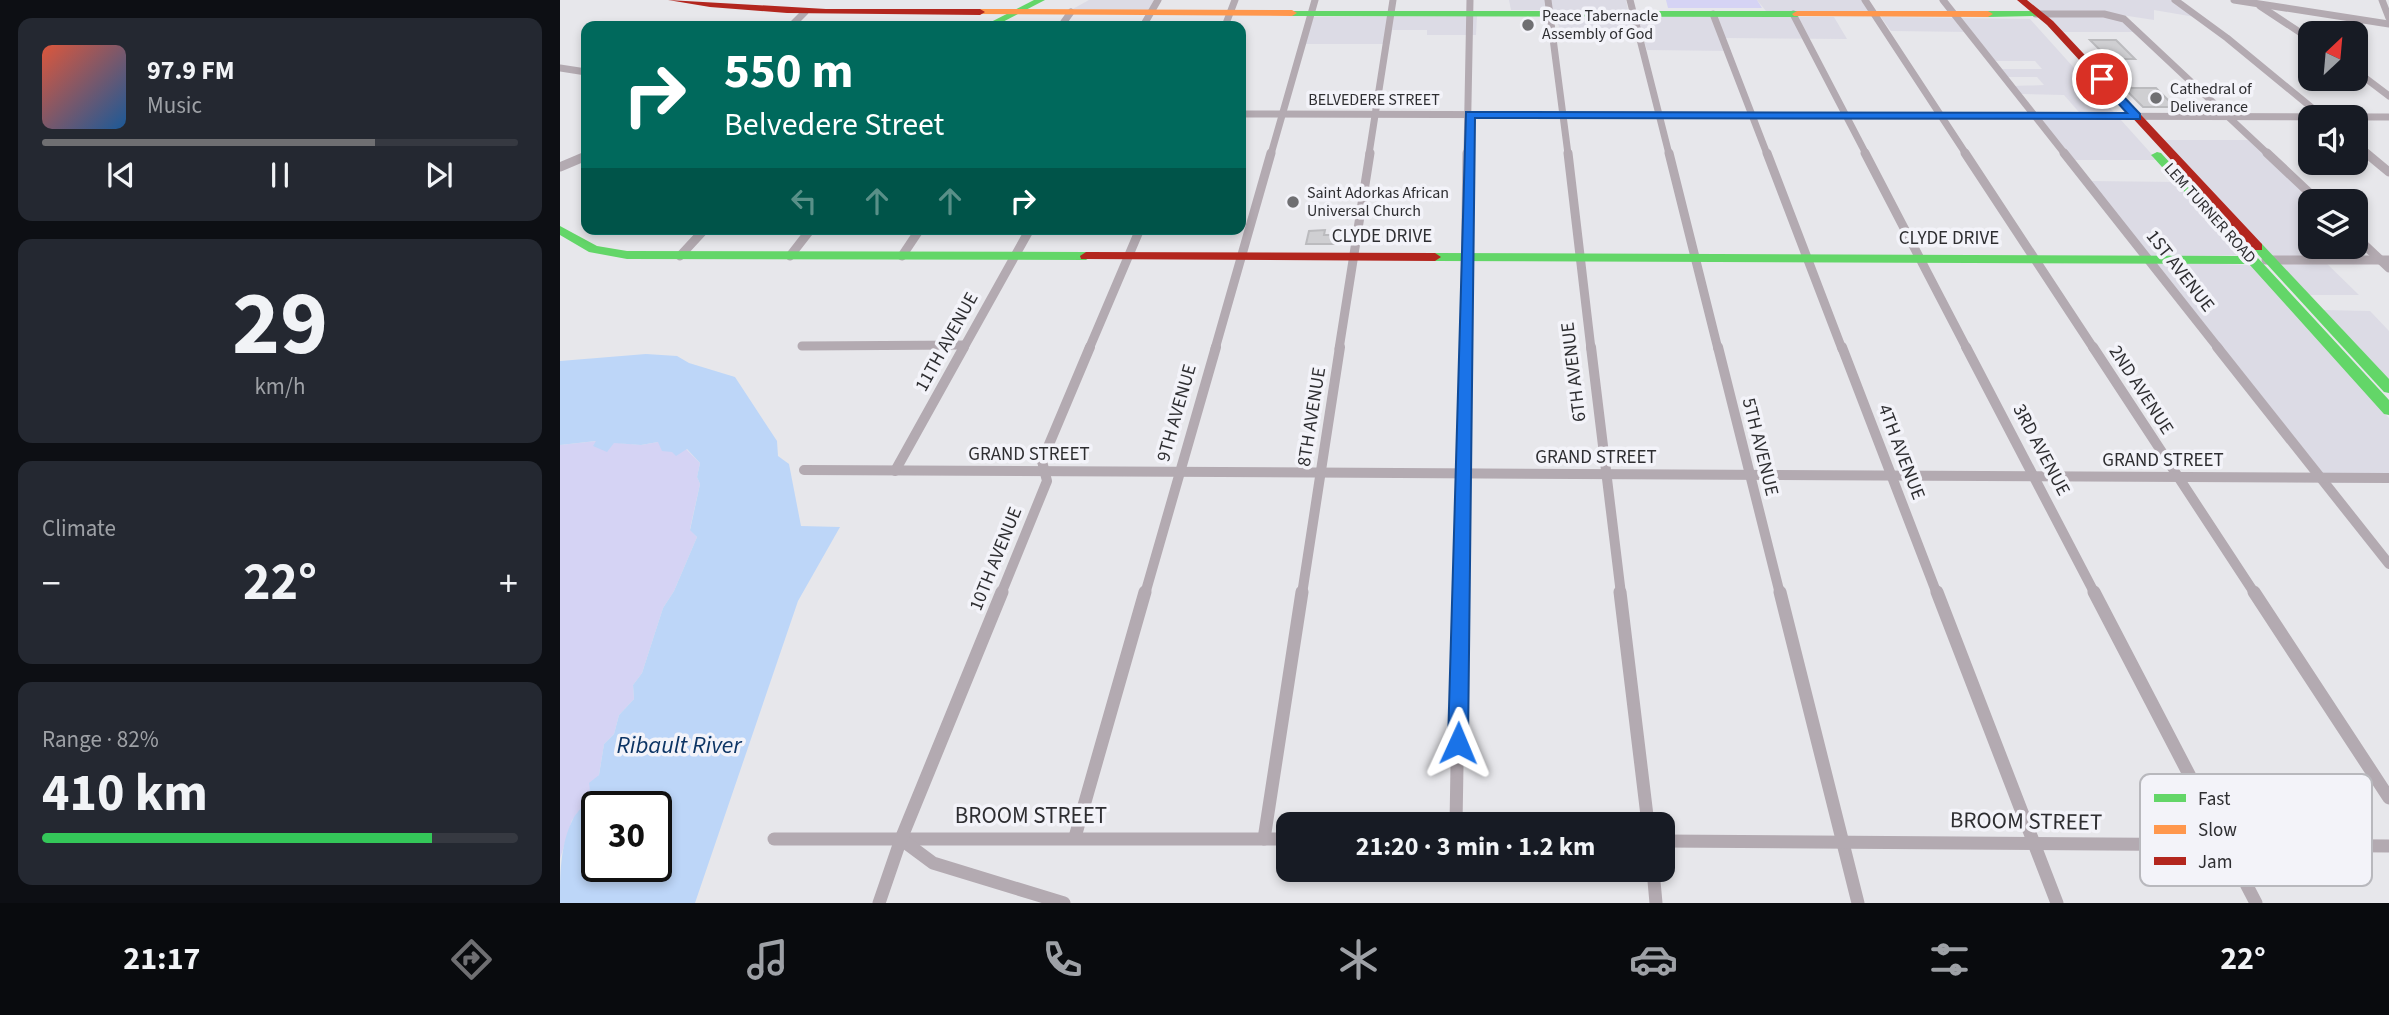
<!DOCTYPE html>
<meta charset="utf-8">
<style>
body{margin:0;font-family:"Source Sans 3",sans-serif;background:#242831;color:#f1f3f6;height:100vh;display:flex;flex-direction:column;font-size:26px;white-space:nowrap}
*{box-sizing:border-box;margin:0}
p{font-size:23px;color:#9ea1a6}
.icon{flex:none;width:38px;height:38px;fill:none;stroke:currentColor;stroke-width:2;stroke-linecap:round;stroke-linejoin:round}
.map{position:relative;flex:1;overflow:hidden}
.side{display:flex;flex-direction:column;gap:18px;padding:18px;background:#0d0f14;width:560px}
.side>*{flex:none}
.hud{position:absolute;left:21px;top:21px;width:665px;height:214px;border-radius:14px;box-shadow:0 4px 10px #0003;background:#00695c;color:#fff;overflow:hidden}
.needle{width:46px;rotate:26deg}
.controls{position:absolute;left:1738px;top:21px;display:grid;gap:14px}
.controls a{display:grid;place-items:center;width:70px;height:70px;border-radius:14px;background:#171b24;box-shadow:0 4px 10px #0003;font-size:35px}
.speed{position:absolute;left:21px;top:791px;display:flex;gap:14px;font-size:35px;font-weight:700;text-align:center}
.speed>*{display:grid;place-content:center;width:91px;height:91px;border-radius:50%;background:#171b24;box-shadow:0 4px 10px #0003;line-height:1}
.speed .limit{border:4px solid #111;border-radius:10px;background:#fff;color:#111}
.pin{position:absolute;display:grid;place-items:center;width:60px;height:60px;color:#fff;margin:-30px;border:4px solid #fff;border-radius:50%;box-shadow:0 2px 7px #0007}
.me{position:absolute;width:77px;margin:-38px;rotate:1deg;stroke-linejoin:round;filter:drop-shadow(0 0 5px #0008)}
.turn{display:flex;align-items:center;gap:24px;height:147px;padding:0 28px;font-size:32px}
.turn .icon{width:91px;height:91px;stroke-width:2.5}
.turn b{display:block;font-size:49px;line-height:60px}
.lanes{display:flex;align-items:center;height:66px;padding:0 28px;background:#0003;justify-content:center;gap:35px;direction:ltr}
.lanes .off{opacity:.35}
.big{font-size:52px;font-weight:700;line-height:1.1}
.side .card{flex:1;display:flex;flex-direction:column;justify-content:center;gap:10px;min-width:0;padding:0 24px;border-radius:14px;background:#242831}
.side .dial{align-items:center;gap:0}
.dial b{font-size:91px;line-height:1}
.song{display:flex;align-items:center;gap:21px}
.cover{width:84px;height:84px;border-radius:10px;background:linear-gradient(135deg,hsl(10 70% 55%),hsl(210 70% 35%))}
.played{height:7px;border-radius:4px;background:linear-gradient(90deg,#6f6f72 70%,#363941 70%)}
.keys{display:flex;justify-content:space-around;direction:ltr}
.heat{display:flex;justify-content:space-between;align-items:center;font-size:38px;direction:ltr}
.charge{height:10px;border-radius:5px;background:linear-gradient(90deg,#34c759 82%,#363941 0)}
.trip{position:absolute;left:716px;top:812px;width:399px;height:70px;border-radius:14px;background:#171b24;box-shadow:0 4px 10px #0003;font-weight:700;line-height:70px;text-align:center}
.tab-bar{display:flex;height:112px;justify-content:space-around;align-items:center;background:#090b0e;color:#9ea1a6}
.tab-bar .icon{width:49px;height:49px}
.tab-bar .current{color:#6f6f72}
.tab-bar b{font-size:32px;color:#f1f3f6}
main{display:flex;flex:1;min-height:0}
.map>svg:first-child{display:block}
.built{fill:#dcdbe5}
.green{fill:#d5d3f4}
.water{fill:#bdd6f8;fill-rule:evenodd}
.building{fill:#cfcfd2;stroke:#bbbbbe;stroke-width:2}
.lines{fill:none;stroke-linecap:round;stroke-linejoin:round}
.street-far3{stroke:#b3aab1;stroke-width:7}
.street-far2{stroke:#b3aab1;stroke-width:9}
.street-far1{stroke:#b3aab1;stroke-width:10}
.street{stroke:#b3aab1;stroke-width:13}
.fast{fill:#63d668;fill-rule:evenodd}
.slow{fill:#ff974d;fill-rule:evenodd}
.jam{fill:#b3261e;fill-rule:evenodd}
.route{fill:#1a73e8;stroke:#114b97;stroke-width:2}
.poi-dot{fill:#6f6f72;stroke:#f3f3f9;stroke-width:2.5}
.labels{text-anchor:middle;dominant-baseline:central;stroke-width:7;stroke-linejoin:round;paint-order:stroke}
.far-poi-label{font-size:16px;fill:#2e2e31;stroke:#f3f3f9;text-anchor:start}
.far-street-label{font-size:16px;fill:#2e2e31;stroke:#f3f3f9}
.street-label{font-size:19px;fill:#2e2e31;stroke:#f3f3f9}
.near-street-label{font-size:23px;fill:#2e2e31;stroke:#f3f3f9}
.near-water-label{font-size:24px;font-style:italic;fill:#0d3565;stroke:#f3f3f9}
.key{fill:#f3f3f9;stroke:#b8b8bd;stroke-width:2}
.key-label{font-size:19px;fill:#2e2e31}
</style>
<main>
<section class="side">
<div class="card">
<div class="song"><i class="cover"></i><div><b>97.9 FM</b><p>Music</p></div></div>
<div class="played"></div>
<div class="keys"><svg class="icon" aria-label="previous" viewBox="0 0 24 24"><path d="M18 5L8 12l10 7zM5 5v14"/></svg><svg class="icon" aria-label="pause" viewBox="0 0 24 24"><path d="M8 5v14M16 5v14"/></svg><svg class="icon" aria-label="next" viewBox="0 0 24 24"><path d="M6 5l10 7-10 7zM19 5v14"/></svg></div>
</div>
<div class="card dial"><b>29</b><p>km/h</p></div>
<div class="card"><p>Climate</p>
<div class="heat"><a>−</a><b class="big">22°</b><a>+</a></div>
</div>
<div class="card"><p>Range · 82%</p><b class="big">410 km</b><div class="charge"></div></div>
</section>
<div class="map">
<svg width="1829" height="903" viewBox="0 0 1829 903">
<rect width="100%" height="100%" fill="#e7e7eb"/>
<g class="built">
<polygon points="529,0 594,0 588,11 511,10"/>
<polygon points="949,0 1066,0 1068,10 951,10"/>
<polygon points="1197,0 1307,0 1314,11 1206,11"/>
<polygon points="1468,0 1612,0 1635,17 1594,10 1594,20 1555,14 1575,32 1502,32"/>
<polygon points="917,16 916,35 867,35 867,30 832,30 830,44 745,44 753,17"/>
<polygon points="997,16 1274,17 1287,39 1165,38 1171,51 1087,50 1082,35 1000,34"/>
<polygon points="1321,17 1470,19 1597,160 1513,160 1480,118 1524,118 1504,95 1460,94 1453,86 1484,85 1477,77 1447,77 1440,69 1482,69 1475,61 1435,61 1411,32 1331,31"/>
<polygon points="1603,140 1690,140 1755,201 1750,201 1750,247 1773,247 1782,255 1759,256 1799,295 1748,295"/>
<polygon points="1529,181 1617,182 1680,253 1677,255 1591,257"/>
<polygon points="1595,262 1687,265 1695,268 1829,418 1829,483 1771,483"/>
<polygon points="1762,310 1810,311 1829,331 1829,381"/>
</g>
<g class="green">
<polygon points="1106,0 1197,0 1202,8 1108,8"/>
<polygon points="37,441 81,445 98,442 126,449 140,463 137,477 140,484 130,529 137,537 114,591 103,608 82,673 73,685 74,699 59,715 54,734 44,744 39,775 23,809 12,820 0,859 0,445"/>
</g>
<path class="water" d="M86 354 117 356 129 363 175 377 217 441 218 456 229 464 241 526 280 527 238 601 135 903H0C0 876 0 846 12 821 19 807 33 801 29 783L39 775 44 744 54 734 59 715 74 699 73 685 82 673 103 608 114 591 137 537 130 530 140 484 137 477 140 463 127 449 116 456 112 452 102 451 98 442 81 445 54 443 47 452 33 446 36 441 0 445V361ZM37 807H96V866H37Z"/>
<g class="building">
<polygon points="1530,40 1556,40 1575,59 1549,59"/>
<polygon points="1564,88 1596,88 1615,107 1583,107"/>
<polygon points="765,230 764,235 775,235 774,244 746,244 749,231"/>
</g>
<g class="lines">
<g class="street-far3">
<polyline points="988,0 1008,154"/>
<polyline points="1070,0 1109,154"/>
<polyline points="1305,0 1406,154"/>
<polyline points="1383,0 1505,154"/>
<polyline points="1615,0 1667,38 1763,117"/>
<polyline points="1674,0 1829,24"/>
<polyline points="1822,0 1829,18"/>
<polyline points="1700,6 1750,39"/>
<polyline points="1153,14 1207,154"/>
<polyline points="1233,14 1306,154"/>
<polyline points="1476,14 1544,14 1564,19 1708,154"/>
<polyline points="231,26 245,12"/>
<polyline points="501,26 511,12"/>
<polyline points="583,26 598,0"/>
<polyline points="665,26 675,0"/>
<polyline points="0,68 26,72"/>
<polyline points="1796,71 1829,96"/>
<polyline points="681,114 1829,117"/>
<polyline points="1796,144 1808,154"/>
<polyline points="711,154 755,0"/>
<polyline points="809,154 833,0"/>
<polyline points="907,154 910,0"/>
</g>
<g class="street-far2">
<polyline points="1008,153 1031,349"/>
<polyline points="1109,153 1158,349"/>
<polyline points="1207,153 1282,349"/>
<polyline points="1305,153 1407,349"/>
<polyline points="1405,153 1534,349"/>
<polyline points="1504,153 1659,349"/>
<polyline points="1707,153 1758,201"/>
<polyline points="1806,153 1829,172"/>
<polyline points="0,167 26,156"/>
<polyline points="1796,237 1829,268"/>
<polyline points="120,256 145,229"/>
<polyline points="230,256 251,229"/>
<polyline points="342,256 360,229"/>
<polyline points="1706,260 1829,260"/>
<polyline points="242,346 405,345"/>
<polyline points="403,349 470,229"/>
<polyline points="529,349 580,229"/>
<polyline points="655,349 711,153"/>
<polyline points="779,349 810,153"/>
<polyline points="904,349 907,153"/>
</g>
<g class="street-far1">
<polyline points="1031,347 1061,594"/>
<polyline points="1158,347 1220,594"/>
<polyline points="1282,347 1377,594"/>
<polyline points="1406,347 1535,594"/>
<polyline points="1533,347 1695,594"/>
<polyline points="1657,347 1829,564"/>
<polyline points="244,470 1829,478"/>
<polyline points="335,471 404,347"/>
<polyline points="441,594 487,481 482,461 530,347"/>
<polyline points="585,594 656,347"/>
<polyline points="742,594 780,347"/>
<polyline points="900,594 904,347"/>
</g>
<g class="street">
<polyline points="1060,592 1088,824"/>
<polyline points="1220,592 1298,903"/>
<polyline points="1377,592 1497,903"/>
<polyline points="1534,592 1696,903"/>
<polyline points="1694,592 1829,798"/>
<polyline points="896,824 900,592"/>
<polyline points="515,837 585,592"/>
<polyline points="214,839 728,839"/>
<polyline points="704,839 742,592"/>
<polyline points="342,840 373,863 504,903"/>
<polyline points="1102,841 1829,846"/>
<polyline points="1093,870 1096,903"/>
<polyline points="319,903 341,839 442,592"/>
</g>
<g class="fast">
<polygon points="474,0 485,0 435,26 423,26"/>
<polygon points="729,11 1237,11 1242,14 1237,17 732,16 729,15"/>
<polygon points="1476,11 1481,14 1479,16 1428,17 1423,14 1428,11"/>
<polygon points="1597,152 1601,153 1829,400 1829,415 1824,414 1689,264 875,261 869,257 875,253 1682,256 1593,157 1591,155"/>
<polygon points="0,226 37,246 67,251 526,252 532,256 526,260 67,259 29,252 0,235"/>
<polygon points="1698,243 1702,244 1829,379 1829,393 1824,392 1694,250 1692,247"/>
</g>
<g class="slow">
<polygon points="420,9 732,10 737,13 732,16 417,14 417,10"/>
<polygon points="1237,11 1428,11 1433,14 1428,17 1234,16 1232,14"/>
</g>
<g class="jam">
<polygon points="108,0 266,9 420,9 425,12 420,15 227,13 150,7"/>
<polygon points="1457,0 1467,0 1493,21 1702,244 1702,250 1694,250 1487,25"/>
<polygon points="526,252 875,253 881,257 875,261 521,259 520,256"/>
</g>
</g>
<polygon class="route" points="1538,77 1545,77 1580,114 1580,119 915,118 908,743 905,750 898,753 891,750 888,743 906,112 1567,113 1538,81"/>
<g class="poi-dot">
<circle cx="968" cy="25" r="7"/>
<circle cx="1596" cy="98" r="7"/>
<circle cx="733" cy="202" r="7"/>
</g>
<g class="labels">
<g class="far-poi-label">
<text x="982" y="16">Peace Tabernacle<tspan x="982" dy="18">Assembly of God</tspan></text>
<text x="1610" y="89">Cathedral of<tspan x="1610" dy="18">Deliverance</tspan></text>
<text x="747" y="193">Saint Adorkas African<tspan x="747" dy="18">Universal Church</tspan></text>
</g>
<g class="far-street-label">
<text x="814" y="100">BELVEDERE STREET</text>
<text transform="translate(1650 213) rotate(48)">LEM TURNER ROAD</text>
</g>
<g class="street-label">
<text x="822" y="236">CLYDE DRIVE</text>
<text x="1389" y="238">CLYDE DRIVE</text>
<text transform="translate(1620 271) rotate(52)">1ST AVENUE</text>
<text transform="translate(387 342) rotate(-61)">11TH AVENUE</text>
<text transform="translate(1014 372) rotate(-97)">6TH AVENUE</text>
<text transform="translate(1581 390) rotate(57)">2ND AVENUE</text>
<text transform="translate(617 413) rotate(-74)">9TH AVENUE</text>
<text transform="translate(752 417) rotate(-81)">8TH AVENUE</text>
<text transform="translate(1200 447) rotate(76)">5TH AVENUE</text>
<text transform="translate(1481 450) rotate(62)">3RD AVENUE</text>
<text transform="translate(1341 452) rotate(69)">4TH AVENUE</text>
<text x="469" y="454">GRAND STREET</text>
<text x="1036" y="457">GRAND STREET</text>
<text x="1603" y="460">GRAND STREET</text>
<text transform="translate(436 559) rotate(-68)">10TH AVENUE</text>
</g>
<g class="near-street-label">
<text x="471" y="815">BROOM STREET</text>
<text transform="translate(1466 821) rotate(1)">BROOM STREET</text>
</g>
<g class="near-water-label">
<text x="119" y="745">Ribault River</text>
</g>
</g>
<rect x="1580" y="774" width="232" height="112" rx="10" class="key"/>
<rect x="1594" y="794" width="32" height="8" fill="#63d668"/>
<rect x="1594" y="825" width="32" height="9" fill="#ff974d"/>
<rect x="1594" y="857" width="32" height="8" fill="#b3261e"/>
<g class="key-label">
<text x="1638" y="805">Fast</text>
<text x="1638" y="836">Slow</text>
<text x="1638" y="868">Jam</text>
</g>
</svg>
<div class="controls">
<a><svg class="needle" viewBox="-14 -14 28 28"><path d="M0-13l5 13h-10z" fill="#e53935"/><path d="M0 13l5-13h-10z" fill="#9ea1a6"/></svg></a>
<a><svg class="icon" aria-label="sound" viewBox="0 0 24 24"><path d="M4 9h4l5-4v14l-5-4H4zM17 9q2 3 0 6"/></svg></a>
<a><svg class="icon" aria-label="layers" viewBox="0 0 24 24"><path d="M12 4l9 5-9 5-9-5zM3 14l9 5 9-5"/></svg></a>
</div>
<div class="speed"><div class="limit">30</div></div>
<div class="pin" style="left:1542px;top:79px;background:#d93025"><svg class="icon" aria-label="arrive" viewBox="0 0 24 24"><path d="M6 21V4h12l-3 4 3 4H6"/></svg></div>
<svg class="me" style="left:898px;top:743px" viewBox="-20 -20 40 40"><path d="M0-17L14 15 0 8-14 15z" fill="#1a73e8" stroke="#fff" stroke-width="4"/></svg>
<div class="trip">21:20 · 3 min · 1.2 km</div>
<div class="hud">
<div class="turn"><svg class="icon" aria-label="right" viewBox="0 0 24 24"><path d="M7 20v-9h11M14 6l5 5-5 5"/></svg><div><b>550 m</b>Belvedere Street</div></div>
<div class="lanes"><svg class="icon off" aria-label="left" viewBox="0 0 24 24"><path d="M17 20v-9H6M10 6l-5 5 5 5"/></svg><svg class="icon off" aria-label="ahead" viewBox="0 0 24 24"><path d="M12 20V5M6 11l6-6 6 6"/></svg><svg class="icon off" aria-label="ahead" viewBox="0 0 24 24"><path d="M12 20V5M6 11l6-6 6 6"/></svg><svg class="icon" aria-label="right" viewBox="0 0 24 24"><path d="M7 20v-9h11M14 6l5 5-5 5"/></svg></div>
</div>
</div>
</main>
<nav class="tab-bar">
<b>21:17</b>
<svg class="icon current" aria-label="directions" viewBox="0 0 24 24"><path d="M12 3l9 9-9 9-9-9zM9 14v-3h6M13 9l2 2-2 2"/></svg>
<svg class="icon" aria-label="music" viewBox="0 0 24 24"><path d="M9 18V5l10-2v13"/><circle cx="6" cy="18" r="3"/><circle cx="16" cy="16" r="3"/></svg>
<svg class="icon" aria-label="phone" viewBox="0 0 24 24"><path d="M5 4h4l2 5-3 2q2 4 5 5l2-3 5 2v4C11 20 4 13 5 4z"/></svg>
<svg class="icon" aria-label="climate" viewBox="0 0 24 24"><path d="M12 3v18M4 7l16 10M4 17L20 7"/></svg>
<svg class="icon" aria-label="car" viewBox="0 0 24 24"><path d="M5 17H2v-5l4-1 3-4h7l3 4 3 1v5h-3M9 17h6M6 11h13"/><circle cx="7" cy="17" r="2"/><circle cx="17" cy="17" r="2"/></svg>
<svg class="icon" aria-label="filters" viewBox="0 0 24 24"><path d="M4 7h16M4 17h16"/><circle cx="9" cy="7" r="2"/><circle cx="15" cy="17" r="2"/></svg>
<b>22°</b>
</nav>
